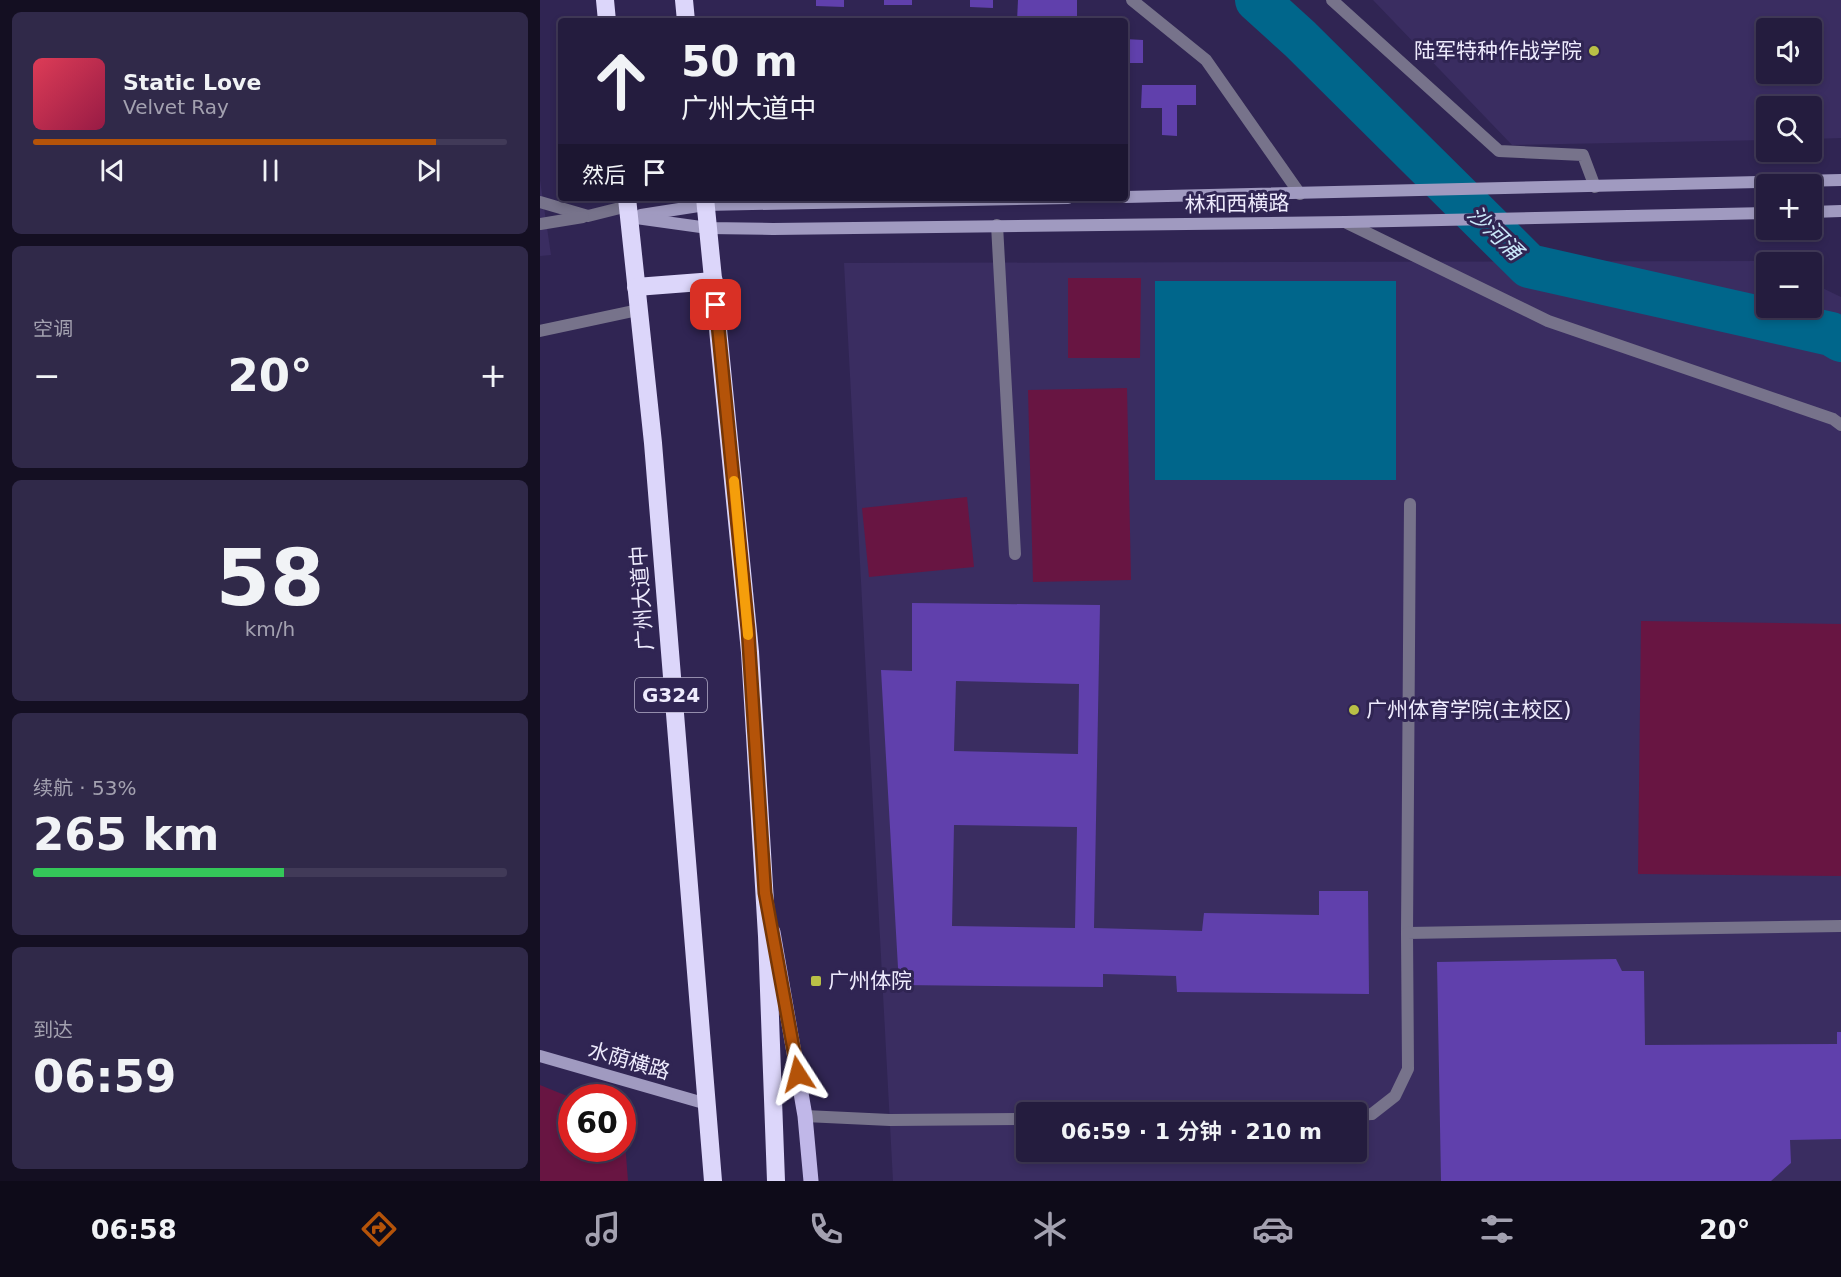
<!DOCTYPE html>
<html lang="zh">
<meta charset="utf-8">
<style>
body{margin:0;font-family:"DejaVu Sans","Noto Sans SC",sans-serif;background:#302949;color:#f1f3f6;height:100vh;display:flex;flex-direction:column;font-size:22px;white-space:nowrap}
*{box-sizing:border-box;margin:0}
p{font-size:20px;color:#a3a1b0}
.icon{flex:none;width:33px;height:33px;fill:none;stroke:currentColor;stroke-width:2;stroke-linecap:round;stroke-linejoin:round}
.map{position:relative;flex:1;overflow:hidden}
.sheet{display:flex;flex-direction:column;gap:12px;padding:12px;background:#140f22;width:540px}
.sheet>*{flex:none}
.banner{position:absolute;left:18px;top:18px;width:570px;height:183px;border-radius:6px;box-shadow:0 3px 9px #0003,0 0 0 2px #413a58;background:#241c3e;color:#f1f3f6;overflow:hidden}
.fabs{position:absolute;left:1216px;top:18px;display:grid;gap:12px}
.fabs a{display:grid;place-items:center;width:66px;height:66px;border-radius:6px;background:#241c3e;box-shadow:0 3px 9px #0003,0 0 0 2px #413a58;font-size:30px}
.speed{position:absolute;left:18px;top:1084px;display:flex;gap:12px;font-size:30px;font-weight:700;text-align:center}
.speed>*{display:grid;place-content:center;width:78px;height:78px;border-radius:50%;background:#241c3e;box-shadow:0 3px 9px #0003,0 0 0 2px #413a58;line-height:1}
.speed .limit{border:9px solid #d22;background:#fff;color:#111}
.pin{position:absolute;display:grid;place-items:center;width:51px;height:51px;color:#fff;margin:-26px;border-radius:12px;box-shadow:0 3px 9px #0006}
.me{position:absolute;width:66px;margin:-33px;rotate:351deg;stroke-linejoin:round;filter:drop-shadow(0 0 4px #0008)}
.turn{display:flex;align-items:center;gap:21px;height:126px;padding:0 24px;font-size:27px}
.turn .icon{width:78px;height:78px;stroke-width:2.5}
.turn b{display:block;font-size:42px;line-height:51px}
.then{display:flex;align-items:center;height:57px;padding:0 24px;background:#0003;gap:12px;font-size:22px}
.big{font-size:45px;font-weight:600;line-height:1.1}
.sheet .widget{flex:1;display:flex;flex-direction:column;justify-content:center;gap:9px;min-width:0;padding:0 21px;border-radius:9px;background:#302949}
.sheet .dial{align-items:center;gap:0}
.dial b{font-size:78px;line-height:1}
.song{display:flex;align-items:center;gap:18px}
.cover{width:72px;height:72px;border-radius:9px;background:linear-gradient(135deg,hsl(350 70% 55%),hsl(340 70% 35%))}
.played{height:6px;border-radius:3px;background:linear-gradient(90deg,#b45309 85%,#413a58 85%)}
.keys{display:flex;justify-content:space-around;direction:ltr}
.heat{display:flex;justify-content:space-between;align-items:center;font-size:33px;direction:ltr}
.charge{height:9px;border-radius:4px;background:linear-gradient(90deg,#34c759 53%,#413a58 0)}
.trip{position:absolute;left:476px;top:1102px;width:351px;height:60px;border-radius:6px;background:#241c3e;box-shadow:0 3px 9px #0003,0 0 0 2px #413a58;font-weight:600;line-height:60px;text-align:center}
.tabs{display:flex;height:96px;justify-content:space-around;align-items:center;background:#0e0b19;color:#a3a1b0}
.tabs .icon{width:42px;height:42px}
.tabs .active{color:#b45309}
.tabs b{font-size:27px;color:#f1f3f6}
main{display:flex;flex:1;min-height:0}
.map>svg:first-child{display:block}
.built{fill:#3a2d61;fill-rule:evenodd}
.green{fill:#681542}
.water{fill:#00668b}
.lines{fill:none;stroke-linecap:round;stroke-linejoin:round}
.river{stroke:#00668b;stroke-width:44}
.building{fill:#6040ac;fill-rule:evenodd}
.street{stroke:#77738b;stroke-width:12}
.secondary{stroke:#a09ac0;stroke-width:12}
.primary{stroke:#c0b7e8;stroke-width:15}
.highway{stroke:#dcd6fa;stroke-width:18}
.route-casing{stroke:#753606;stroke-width:15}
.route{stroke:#b45309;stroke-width:10}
.slow{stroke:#f59e0b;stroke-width:10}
.poi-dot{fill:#b9c046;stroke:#302553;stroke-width:2}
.labels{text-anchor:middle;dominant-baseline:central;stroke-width:6;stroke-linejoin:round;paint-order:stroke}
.shield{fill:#302553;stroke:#b5b0ca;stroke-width:1.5}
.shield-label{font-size:20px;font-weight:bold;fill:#eeebfd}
.poi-label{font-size:21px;fill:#eeebfd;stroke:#302553;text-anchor:start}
.street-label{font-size:21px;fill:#eeebfd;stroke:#302553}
.water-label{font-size:22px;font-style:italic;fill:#cae8f9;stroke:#302553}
</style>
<main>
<section class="sheet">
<div class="widget">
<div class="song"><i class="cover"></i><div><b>Static Love</b><p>Velvet Ray</p></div></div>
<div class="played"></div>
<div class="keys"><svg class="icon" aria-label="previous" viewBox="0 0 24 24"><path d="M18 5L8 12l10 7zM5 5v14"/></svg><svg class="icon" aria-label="pause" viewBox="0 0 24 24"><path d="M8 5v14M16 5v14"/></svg><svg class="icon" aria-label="next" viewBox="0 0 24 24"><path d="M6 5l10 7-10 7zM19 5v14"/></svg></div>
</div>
<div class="widget"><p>空调</p>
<div class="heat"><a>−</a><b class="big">20°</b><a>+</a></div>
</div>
<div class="widget dial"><b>58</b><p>km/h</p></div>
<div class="widget"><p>续航 · 53%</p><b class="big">265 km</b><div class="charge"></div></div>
<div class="widget"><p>到达</p><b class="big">06:59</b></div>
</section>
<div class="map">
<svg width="1301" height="1181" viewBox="0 0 1301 1181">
<rect width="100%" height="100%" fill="#302553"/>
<g class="built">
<path d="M833 0H1301V138L1272 139V106H1227V140L972 145ZM1227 28H1272V74H1227Z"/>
<polygon points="0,180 11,255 0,256"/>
<path d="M1227 261 1231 262H1227V308H1272V283L1301 297V1181H353L304 263ZM486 1113H816V1152H486Z"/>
</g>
<g class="green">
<polygon points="528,278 601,278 600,358 528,358"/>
<polygon points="587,388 591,580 493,582 488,390"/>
<polygon points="427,497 434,567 329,577 322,508"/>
<polygon points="1101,621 1301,624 1301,876 1098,874"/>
<polygon points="0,1085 32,1098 32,1149 82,1149 83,1139 85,1142 88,1181 0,1181"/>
</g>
<rect class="water" x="615" y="281" width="241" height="199"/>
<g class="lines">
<polyline class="river" points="717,0 760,39 989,266 1291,334 1301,340"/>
</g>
<g class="building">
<polygon points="276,0 304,0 304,7 276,6"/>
<rect x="344" y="0" width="28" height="5"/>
<polygon points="430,0 453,0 453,8 430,7"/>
<polygon points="478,0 537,0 537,21 477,21"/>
<polygon points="585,39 603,40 603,63 585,63"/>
<polygon points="602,85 656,85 656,105 637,105 637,136 622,135 622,108 601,108"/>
<path d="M372 603 560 605 554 928 662 931 664 913 779 915V891H828L829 994 637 992 636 976 563 974V987L359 985 341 670 372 671ZM416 681 539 684 538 754 414 751ZM414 825 537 827 535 928 412 926Z"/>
<polygon points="1076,959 1082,971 1104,971 1105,1045 1297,1044 1297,1032 1301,1032 1301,1139 1250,1140 1251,1163 1231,1181 901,1181 897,962"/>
</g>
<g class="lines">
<g class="street">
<polyline points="592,0 666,60 760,194"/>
<polyline points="792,0 959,151 1043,155 1055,187"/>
<polyline points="0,202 48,216 88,206"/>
<polyline points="805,222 1008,321 1293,419 1301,425"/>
<polyline points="0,224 43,217"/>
<polyline points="457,225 475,554"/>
<polyline points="0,331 98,310"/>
<polyline points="867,933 870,504"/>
<polyline points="816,1115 832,1114 855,1096 868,1069 867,933 1301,926"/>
<polyline points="265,1116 350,1120 486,1119"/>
</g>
<g class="secondary">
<polyline points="585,197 1301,180"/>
<polyline points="1272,212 1301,211"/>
<polyline points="101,215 165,205 528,198"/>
<polyline points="89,217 168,228 233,229 805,222 1227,213"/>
<polyline points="0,1056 167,1104"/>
</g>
<polyline class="primary" points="233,932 265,1116 271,1181"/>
<g class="highway">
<polyline points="65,0 67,21"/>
<polyline points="144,0 146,21"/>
<polyline points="87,198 113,443 173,1181"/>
<polyline points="165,198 210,652 227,936 236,1181"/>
<polyline points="96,287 174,281"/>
</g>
</g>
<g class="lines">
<defs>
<polyline id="route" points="176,305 208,630 225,893 258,1074"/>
</defs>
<use href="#route" class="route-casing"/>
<use href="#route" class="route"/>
<polyline class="slow" points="194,481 208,635"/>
</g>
<g class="poi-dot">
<circle cx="1054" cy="51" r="6"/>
<circle cx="814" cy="710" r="6"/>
<rect x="270" y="975" width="12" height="12" rx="3"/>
</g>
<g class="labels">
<rect class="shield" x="95" y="678" width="72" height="34" rx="4.5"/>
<g class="shield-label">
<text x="131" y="695">G324</text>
</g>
<g class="poi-label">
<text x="1042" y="51" text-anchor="end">陆军特种作战学院</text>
<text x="826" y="710">广州体育学院(主校区)</text>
<text x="288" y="981">广州体院</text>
</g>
<g class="street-label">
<text transform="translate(697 204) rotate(-1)">林和西横路</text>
<text transform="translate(102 598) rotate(-94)">广州大道中</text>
<text transform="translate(89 1061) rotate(16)">水荫横路</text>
</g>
<g class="water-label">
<text transform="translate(955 233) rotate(44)">沙河涌</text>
</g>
</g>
</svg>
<div class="fabs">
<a><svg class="icon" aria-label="sound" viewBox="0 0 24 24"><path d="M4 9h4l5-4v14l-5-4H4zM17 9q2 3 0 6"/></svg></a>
<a><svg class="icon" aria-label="search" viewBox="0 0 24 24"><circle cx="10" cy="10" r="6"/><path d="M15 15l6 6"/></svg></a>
<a>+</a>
<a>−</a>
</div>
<div class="speed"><div class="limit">60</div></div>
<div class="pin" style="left:176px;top:305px;background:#d93025"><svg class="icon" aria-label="arrive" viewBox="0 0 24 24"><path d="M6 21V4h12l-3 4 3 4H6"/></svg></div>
<svg class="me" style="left:258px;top:1074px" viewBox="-20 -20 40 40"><path d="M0-17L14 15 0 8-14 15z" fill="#b45309" stroke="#fff" stroke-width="4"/></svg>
<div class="trip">06:59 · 1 分钟 · 210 m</div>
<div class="banner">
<div class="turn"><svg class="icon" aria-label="ahead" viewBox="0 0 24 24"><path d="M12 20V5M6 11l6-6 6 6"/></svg><div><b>50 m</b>广州大道中</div></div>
<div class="then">然后<svg class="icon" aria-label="arrive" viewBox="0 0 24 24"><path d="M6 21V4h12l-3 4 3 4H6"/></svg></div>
</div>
</div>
</main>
<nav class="tabs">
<b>06:58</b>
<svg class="icon active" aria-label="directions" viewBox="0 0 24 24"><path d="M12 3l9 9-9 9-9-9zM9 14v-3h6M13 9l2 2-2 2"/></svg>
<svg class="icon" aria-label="music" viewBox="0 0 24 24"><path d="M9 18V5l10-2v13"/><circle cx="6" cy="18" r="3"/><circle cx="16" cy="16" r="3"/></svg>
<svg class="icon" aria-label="phone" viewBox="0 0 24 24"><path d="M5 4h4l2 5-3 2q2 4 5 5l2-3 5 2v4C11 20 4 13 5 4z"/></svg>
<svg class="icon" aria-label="climate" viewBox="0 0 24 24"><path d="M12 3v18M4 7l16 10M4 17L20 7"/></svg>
<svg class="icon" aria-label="car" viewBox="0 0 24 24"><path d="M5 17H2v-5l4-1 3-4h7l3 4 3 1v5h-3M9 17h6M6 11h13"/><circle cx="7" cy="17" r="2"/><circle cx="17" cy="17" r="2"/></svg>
<svg class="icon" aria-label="filters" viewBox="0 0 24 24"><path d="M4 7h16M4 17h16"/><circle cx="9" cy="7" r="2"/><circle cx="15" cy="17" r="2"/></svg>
<b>20°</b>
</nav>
